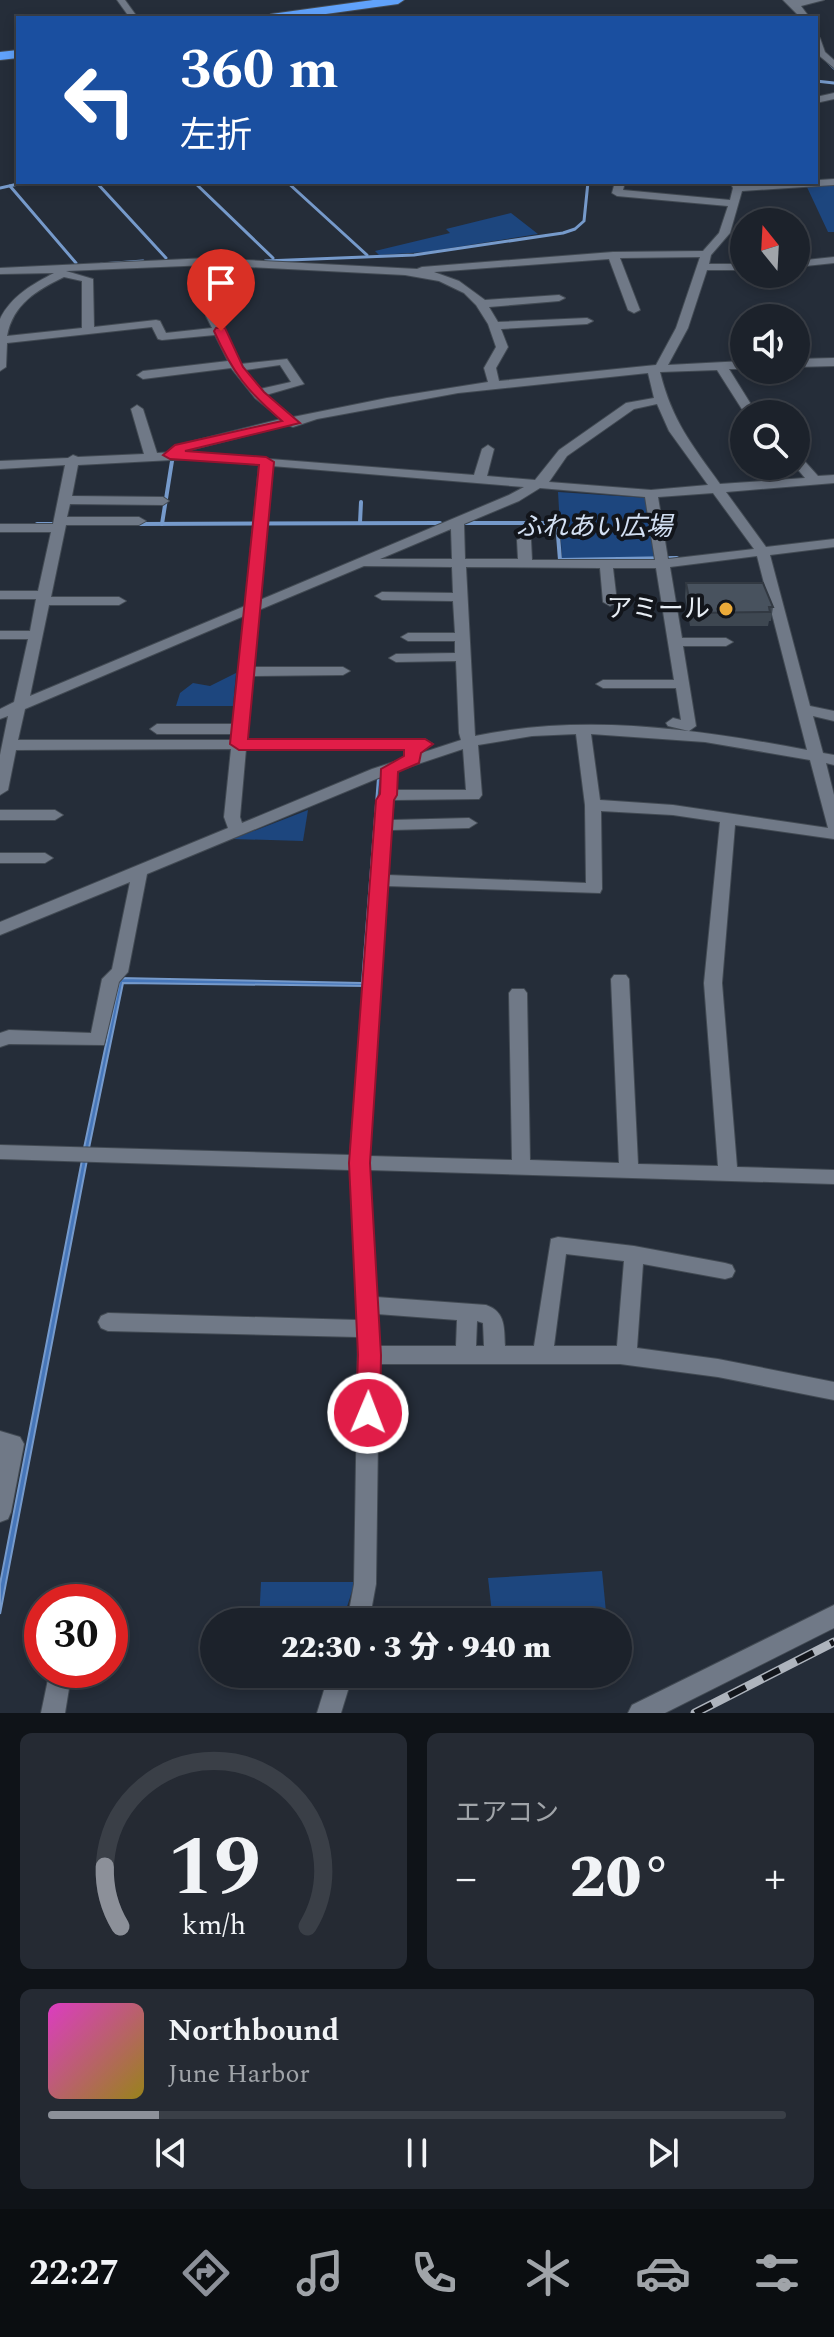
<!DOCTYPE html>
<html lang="ja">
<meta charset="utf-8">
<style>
body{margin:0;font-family:Spectral,"Noto Sans JP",serif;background:#252a33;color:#f1f3f6;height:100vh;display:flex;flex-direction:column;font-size:30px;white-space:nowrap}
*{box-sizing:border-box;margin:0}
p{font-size:26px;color:#a0a4a9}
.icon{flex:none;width:44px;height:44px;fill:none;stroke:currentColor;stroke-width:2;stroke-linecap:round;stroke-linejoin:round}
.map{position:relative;height:1713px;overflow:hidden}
.details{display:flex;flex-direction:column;gap:20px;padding:20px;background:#0f1318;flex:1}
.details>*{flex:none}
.guide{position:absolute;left:16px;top:16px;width:802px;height:168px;border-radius:0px;box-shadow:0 4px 12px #0003,0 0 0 2px #3a3f47;background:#1a4fa0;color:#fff;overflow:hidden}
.needle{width:52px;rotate:342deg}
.fabs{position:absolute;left:730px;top:208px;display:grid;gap:16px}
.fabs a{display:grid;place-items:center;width:80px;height:80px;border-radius:50%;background:#1c222b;box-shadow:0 4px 12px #0003,0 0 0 2px #3a3f47;font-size:40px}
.speed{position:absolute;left:24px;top:1584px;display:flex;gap:16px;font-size:40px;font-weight:700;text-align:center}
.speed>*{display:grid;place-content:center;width:104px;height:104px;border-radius:50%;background:#1c222b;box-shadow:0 4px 12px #0003,0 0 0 2px #3a3f47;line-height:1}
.speed .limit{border:12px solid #d22;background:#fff;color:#111}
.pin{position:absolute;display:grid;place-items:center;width:68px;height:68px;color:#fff;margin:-82px -34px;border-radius:50% 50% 50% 0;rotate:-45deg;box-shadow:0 0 8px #0007}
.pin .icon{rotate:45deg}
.me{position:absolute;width:88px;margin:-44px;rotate:1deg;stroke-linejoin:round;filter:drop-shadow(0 0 6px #0008)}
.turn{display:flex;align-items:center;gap:28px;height:168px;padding:0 32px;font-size:36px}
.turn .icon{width:104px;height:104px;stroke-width:2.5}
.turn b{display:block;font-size:56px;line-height:68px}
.big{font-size:60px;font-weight:800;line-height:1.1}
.details .card{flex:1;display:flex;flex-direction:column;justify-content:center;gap:12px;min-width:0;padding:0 28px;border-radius:12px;background:#252a33}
.details .dial{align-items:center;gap:0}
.dial svg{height:208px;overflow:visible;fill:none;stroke:#3a3f47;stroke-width:7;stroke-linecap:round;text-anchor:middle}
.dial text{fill:#f1f3f6;stroke:none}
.song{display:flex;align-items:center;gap:24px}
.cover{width:96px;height:96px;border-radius:12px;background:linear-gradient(135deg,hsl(310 70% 55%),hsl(50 70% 35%))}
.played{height:8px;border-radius:4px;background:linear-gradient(90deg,#8c9099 15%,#3a3f47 15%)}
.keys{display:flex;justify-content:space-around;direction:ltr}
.heat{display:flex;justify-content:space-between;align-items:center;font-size:44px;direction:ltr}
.details .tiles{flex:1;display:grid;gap:20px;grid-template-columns:1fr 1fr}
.card:last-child{grid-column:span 2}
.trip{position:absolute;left:200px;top:1608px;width:432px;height:80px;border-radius:40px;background:#1c222b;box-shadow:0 4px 12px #0003,0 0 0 2px #3a3f47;font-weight:800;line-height:80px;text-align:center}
.tabs{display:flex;height:128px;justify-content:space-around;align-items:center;background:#0b0e11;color:#a0a4a9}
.tabs .icon{width:56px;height:56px}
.tabs .active{color:#8c9099}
.tabs b{font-size:36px;color:#f1f3f6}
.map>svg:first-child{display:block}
.green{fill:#1d467e}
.water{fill:#4676b9;stroke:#769acb;stroke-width:2}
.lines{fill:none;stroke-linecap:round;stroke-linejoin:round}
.stream-far1{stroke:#769acb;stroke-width:3}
.stream{stroke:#769acb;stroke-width:4}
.minor-casing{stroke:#424a53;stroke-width:2}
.highway-casing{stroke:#424a53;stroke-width:2}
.minor{fill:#707987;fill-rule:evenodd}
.highway{fill:#60a2fb;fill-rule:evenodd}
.rail-casing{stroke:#aeb4bd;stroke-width:9}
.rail{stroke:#12151b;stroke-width:6;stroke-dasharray:19;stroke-linecap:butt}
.wall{fill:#3e4751}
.building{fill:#48525e;stroke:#323942;stroke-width:2}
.route{fill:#e11d48;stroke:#92132f;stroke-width:2}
.poi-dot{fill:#ebaa39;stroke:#12151b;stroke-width:3}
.labels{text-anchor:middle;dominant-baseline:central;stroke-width:8;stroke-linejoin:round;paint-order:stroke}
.park-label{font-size:26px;font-style:italic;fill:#d3e0f3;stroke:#12151b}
.poi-label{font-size:26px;fill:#e7edf4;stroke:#12151b;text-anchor:end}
</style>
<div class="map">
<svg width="834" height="1713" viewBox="0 0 834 1713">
<rect width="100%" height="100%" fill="#252d39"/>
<g class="green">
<polygon points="834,184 834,232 828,232 806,185"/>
<polygon points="511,213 538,234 426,252 379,255 375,251 450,233 446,229"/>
<polygon points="558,492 648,498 658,557 562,559"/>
<polygon points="236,673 233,706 176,706 180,693 193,683 210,686"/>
<polygon points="308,810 303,841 233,839"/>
<polygon points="602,1571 607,1622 493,1622 488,1578"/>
<polygon points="261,1582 355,1582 342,1622 259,1622"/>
</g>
<g class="water">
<polygon points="378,778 383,778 365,986 123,983 89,1148 84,1148 120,978 362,983"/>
<polygon points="82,1160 87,1160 0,1614 0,1584"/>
</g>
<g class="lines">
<g class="stream-far1">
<polyline points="816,50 834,68"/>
<polyline points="816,81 834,83"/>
<polyline points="96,182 166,258"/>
<polyline points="194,182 273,258"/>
<polyline points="287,182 367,255"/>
<polyline points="10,186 76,263"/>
<polyline points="0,188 27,182"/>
<polyline points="265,261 414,255 563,233 575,229 584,221 588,182"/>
<polyline points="101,264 143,261"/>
</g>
<g class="stream">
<polyline points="360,523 361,502"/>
<polyline points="464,523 557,523 560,560 677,558"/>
<polyline points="37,524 59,524"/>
<polyline points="137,524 440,523"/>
<polyline points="162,524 172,461"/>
</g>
<defs>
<g id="minor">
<polygon points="117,0 125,0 138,18 130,18"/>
<polygon points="783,0 824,0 801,6 810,18 801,18"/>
<polygon points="816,35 820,38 825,52 834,60 834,68 816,53"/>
<polygon points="834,93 834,99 816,103 816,97"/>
<path d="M834 179V185L742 191 730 233 711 255 709 264H744V270H707L688 328 668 365 744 361V369H729L757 414H745L717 370 660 372C672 421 692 445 720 484L805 478 795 466 796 455 800 456 818 476 834 475V483L726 492 766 547 834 539V547L770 555 810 706 834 711V721L813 716 823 753 834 755V765L826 763 834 795V839L735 825 722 983 737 1167 834 1170V1184L369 1170 376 1297 486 1305C506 1312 504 1328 505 1346H534L551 1239 558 1237 634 1246 725 1263 732 1265 735 1271 732 1277 725 1279 643 1264 637 1348 718 1359 834 1382V1400L718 1377 620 1364H379L376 1584 369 1622H347L354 1584 358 1337 108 1331 101 1328 98 1322 101 1316 108 1313 357 1320 350 1170 0 1159V1145L350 1155 375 825 381 777 147 874 128 972 119 982 104 1045 9 1044 0 1047V1033L9 1030 91 1033 102 979 112 969 130 882 0 935V922L228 828 224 817 231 749 16 750 8 790 0 795V755L8 716 0 719V709L14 702 28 639H0V631H30L36 599H0V591H38L51 532H0V524H53L65 465 0 469V461L68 458 73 455 78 457 144 454 131 409 137 405 143 409 157 453 175 452 172 449 174 446 281 419 255 398 231 368 143 379 137 375 143 371 228 361 215 335 162 340 158 339 152 327 7 343 6 367 0 371V319C11 296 33 284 54 273L0 274V268L208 258 417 269 422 267 613 252 703 251 719 233 728 206 617 196 612 193 615 182H625L623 190 730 200 733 188 730 182H740L741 185ZM700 257 676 328 656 365 499 381 496 368 508 347 501 329 587 324 593 321 587 318 498 322 489 307 559 301 565 298 559 295 485 300 459 281 434 272 609 259 628 310 634 313 640 310 620 258ZM208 265 405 275 439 281 464 293 476 305 488 324 496 347 484 368 488 382 387 398 293 417 266 395 304 384 287 359 241 364 216 314 212 313 206 316 212 328 166 333 160 321 156 320 94 327 93 279 66 271ZM64 277 82 281V328L7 336C13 304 37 290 64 277ZM280 365 291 382 260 389 245 370ZM648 373 654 398 626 403 559 450 535 480 487 476 494 449 488 445 482 449 474 475 182 452 288 425 293 427 317 419 458 393ZM657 404 669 431 708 485 651 490 549 482 567 456 634 409ZM191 459 259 465 245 606 30 696 49 605H119L126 601 119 597H51L66 525H139L146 521 139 517H67L70 504 163 505 169 501 163 497 72 496 78 465ZM272 466 524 487 509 495 260 600ZM540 488 645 497 655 560H532L531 540 524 536 517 540 518 559H465L464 524 519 501ZM713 493 754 549 668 559 658 497ZM451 529 452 559H380ZM757 556 807 750C697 729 585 713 475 736L466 567 600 568 603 602 610 606 617 602 613 568H656L674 680H603L596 684 603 688H676L681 720 673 718 666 723 668 726 689 731 696 726 683 646H726L733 642 726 638H682L670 567ZM364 566 452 567 453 593 382 592 375 596 382 600 453 601 455 633H408L401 637 408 641H455V653L396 654 389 658 396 662 456 661 459 733 461 740 372 769 242 823 240 817 246 749H425L433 744 425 739 247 740 253 676 343 675 350 671 343 667H254L259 610ZM244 616 233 724H157L150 729 157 734H233L232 740H18L25 709ZM576 734 585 805 586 883 388 875 391 830 469 828 477 823 469 818 392 820 394 800 479 799 482 795 478 745 532 736ZM591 734 705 742 810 760 828 828 673 805 600 800ZM463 749 466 790H395L397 771ZM601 811 673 815 720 822 704 983 718 1166 638 1164 629 979 626 975H614L611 979 619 1163 530 1160 527 993 524 989H512L509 993 512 1160 369 1156 387 886 600 893 602 889ZM566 1254 624 1261 617 1346H554ZM377 1314 457 1320 456 1346H379ZM477 1321 483 1323 484 1346H476Z"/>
<polygon points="834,257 834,263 796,267 796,261"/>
<polygon points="834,358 834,366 796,367 796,359"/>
<polygon points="0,810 55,810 63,815 55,820 0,820"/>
<polygon points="0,853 45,853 53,858 45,863 0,863"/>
<polygon points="0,1431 20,1437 24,1444 11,1512 8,1519 0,1522"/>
<polygon points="76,1583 84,1586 87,1594 85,1602 63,1602 68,1586"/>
<polygon points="834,1605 834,1628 665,1713 628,1713 632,1705"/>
<polygon points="50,1670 72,1670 65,1713 41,1713"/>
<polygon points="329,1674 353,1674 341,1713 317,1713"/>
</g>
<g id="highway">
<polygon points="373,0 404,0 398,4 297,18 265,18 271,14"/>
<polygon points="18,50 18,58 0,60 0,52"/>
</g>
</defs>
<use href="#minor" class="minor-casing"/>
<use href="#highway" class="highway-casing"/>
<use href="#minor" class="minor"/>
<use href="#highway" class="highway"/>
<defs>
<polyline id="rail" points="695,1713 834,1642"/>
</defs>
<use href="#rail" class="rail-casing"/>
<use href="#rail" class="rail"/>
</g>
<polygon class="wall" points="686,583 773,607 771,621 769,621 768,626 690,626 685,597"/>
<polygon class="building" points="686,583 763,583 773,607 769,607 770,612 692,613"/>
<path class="route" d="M216 328H225L243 367 264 392 300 423 185 451 266 457 274 462 248 739H425L433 744 421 753 419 763 398 772 397 795 394 800 370 1163 381 1355 380 1413 377 1420 368 1423 360 1420 356 1413 358 1355 349 1163 376 800 380 794 381 769 404 756V750H239L230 744 259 465 170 459 163 455 175 445 282 421C248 392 232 372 214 331Z"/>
<circle class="poi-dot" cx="726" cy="609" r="8"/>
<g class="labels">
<g class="park-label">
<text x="594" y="527">ふれあい広場</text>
</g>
<g class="poi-label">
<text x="710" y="609">アミール</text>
</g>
</g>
</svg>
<div class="fabs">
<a><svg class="needle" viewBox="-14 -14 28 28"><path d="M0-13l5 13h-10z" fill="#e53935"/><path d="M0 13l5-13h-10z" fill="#a0a4a9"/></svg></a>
<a><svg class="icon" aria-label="sound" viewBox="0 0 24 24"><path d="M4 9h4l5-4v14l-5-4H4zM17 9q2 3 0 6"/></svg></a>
<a><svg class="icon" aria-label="search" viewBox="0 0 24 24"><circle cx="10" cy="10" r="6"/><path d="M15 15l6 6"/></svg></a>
</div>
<div class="speed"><div class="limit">30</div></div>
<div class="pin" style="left:221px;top:331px;background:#d93025"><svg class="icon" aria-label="arrive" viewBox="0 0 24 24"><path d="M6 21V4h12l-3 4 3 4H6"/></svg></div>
<svg class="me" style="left:368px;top:1413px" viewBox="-20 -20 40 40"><circle r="17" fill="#e11d48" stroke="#fff" stroke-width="3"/><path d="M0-11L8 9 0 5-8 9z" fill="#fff"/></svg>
<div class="trip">22:30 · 3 分 · 940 m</div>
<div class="guide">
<div class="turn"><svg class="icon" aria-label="left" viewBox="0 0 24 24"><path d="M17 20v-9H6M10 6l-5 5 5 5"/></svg><div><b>360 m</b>左折</div></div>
</div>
</div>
<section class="details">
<div class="tiles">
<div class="card dial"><svg viewBox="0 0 100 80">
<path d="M14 69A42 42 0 1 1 86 69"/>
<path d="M14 69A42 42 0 0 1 8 46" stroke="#8c9099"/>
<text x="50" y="56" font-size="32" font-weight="700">19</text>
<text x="50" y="72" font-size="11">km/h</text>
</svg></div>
<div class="card"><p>エアコン</p>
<div class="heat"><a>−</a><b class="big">20°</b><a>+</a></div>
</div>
<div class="card">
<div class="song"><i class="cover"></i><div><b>Northbound</b><p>June Harbor</p></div></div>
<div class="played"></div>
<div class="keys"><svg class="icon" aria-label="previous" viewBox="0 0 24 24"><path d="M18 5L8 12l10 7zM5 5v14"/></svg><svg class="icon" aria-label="pause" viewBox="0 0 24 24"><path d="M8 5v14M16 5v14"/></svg><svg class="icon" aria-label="next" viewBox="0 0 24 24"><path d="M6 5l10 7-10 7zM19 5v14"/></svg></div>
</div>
</div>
</section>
<nav class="tabs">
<b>22:27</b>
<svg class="icon active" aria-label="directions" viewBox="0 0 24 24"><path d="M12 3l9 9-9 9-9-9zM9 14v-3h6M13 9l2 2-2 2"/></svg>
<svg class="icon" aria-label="music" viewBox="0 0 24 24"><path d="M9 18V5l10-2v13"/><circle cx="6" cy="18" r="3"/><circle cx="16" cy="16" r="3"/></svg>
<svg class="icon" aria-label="phone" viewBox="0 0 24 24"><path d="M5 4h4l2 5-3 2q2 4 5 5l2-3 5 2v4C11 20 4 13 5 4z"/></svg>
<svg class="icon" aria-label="climate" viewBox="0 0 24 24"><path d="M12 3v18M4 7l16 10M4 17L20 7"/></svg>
<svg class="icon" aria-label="car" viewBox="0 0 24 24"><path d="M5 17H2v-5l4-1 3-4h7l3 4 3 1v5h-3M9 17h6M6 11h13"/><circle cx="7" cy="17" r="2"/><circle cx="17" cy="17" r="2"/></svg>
<svg class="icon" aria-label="filters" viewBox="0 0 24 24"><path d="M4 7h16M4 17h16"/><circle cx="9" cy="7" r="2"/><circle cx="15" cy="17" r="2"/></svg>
</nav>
